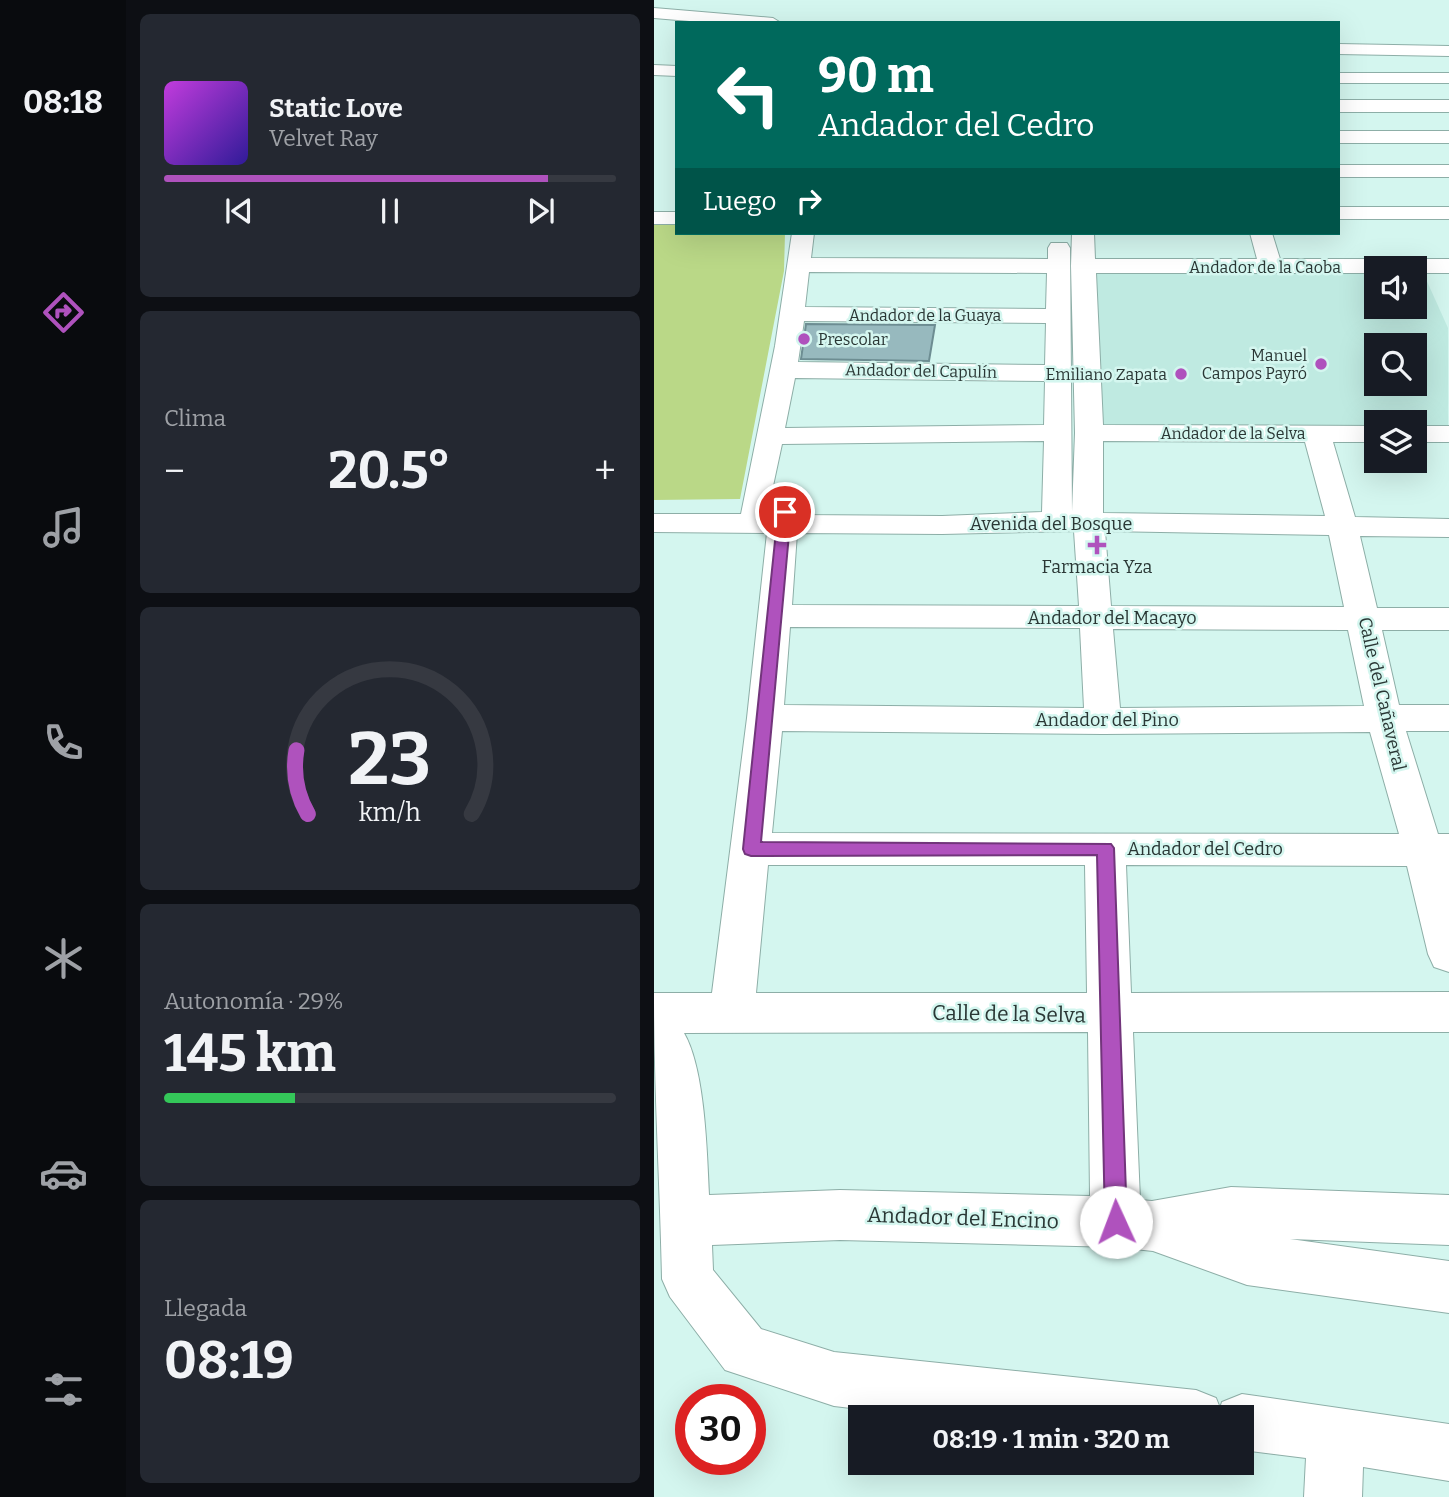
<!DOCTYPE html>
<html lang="es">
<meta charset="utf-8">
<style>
body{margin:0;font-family:Bitter,serif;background:#242831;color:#f1f3f6;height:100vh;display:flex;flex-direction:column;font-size:26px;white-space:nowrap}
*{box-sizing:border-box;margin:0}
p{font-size:23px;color:#9ea1a6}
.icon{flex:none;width:38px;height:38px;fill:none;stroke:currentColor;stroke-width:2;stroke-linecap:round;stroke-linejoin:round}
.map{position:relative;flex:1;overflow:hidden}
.drawer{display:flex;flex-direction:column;gap:14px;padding:14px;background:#0d0f14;width:528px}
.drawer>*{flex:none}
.top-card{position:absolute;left:21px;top:21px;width:665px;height:214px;border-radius:0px;box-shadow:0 7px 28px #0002;background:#00695c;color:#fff;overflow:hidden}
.fabs{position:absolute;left:710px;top:256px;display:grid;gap:14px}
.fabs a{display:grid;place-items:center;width:63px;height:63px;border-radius:0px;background:#171b24;box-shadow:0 7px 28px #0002;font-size:35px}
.speed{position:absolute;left:21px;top:1384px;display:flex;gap:14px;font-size:35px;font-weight:700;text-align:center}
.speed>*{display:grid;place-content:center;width:91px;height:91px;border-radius:50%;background:#171b24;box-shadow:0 7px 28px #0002;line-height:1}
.speed .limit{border:10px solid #d22;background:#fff;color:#111}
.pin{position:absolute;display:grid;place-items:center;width:60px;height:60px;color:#fff;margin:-30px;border:4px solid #fff;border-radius:50%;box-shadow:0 2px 7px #0007}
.me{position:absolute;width:77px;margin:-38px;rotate:358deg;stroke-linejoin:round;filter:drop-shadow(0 0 5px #0008)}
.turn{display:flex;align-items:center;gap:24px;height:147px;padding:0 28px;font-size:32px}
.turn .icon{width:91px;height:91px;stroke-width:2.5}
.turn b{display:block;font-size:49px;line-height:60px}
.then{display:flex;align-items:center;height:66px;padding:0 28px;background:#0003;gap:14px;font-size:26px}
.big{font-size:52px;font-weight:700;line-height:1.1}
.drawer .tile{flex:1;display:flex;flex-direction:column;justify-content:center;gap:10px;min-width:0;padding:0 24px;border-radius:10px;background:#242831}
.drawer .dial{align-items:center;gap:0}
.dial svg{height:182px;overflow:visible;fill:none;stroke:#363941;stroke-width:7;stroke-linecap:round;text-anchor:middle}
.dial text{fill:#f1f3f6;stroke:none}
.song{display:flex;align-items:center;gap:21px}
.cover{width:84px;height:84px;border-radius:10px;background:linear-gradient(135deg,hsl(290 70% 55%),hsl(250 70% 35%))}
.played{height:7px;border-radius:4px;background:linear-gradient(90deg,#af52bd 85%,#363941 85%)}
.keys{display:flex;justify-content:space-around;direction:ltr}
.heat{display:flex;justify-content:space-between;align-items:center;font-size:38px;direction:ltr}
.charge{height:10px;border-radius:5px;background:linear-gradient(90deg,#34c759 29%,#363941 0)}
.trip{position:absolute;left:194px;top:1405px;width:406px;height:70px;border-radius:0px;background:#171b24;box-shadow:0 7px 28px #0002;font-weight:700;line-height:70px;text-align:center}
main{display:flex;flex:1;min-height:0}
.tabs{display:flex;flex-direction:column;width:126px;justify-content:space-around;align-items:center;background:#090b0e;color:#9ea1a6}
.tabs .icon{width:49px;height:49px}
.tabs .on{color:#af52bd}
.tabs b{font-size:32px;color:#f1f3f6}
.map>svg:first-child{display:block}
.built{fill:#bfeae1;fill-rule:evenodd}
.green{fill:#bad887}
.building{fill:#97b9be;stroke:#6d8d92;stroke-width:2}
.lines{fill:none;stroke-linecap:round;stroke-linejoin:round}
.minor-casing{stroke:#8daea7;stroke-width:2}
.minor{fill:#fff;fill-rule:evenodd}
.route{fill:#af52bd;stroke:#72357b;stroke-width:2}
.poi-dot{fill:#af52bd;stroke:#d4f6ef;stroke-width:2.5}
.labels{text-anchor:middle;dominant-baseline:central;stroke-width:5;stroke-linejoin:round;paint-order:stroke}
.far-street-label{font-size:16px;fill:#2a3735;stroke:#d4f6ef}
.far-poi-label{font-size:16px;fill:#2a3735;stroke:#d4f6ef;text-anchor:end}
.street-label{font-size:18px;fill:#2a3735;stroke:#d4f6ef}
.poi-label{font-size:18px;fill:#2a3735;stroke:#d4f6ef}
.near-street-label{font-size:21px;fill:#2a3735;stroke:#d4f6ef}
</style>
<main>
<nav class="tabs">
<b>08:18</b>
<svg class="icon on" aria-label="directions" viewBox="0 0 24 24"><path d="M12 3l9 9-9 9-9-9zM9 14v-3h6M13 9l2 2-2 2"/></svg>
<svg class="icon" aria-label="music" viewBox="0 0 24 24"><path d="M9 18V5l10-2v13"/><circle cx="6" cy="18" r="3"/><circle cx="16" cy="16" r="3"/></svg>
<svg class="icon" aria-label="phone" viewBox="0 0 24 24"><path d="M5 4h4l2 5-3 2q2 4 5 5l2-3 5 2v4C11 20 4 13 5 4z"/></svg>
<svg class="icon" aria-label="climate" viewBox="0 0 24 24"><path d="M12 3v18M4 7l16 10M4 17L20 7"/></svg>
<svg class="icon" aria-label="car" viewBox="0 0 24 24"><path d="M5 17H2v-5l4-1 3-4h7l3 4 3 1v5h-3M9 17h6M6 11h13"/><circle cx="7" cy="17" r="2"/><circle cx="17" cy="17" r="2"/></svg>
<svg class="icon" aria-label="filters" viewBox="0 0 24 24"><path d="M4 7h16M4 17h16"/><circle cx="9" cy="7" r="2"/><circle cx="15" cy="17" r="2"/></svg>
</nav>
<section class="drawer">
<div class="tile">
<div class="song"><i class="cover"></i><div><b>Static Love</b><p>Velvet Ray</p></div></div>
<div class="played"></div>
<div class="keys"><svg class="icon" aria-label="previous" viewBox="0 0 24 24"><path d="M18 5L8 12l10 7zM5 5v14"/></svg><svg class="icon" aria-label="pause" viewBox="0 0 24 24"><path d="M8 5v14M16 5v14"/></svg><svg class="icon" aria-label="next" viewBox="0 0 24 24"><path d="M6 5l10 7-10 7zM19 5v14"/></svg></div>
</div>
<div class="tile"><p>Clima</p>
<div class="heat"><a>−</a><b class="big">20.5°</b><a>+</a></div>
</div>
<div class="tile dial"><svg viewBox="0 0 100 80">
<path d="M14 69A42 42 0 1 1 86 69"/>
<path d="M14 69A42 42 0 0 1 9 41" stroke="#af52bd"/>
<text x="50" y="56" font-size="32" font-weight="700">23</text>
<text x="50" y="72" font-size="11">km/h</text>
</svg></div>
<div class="tile"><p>Autonomía · 29%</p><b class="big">145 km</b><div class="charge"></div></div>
<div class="tile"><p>Llegada</p><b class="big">08:19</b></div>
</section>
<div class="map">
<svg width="795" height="1497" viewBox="0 0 795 1497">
<rect width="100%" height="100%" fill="#d4f6ef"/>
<path class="built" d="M723 268V306H761V268H767L794 328V426H761V422H723V426H444L439 269ZM723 345H761V383H723Z"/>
<polygon class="green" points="0,221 23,221 23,233 131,233 130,271 86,499 0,500"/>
<polygon class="building" points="152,324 281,325 275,361 147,359"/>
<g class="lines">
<defs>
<g id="minor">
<polygon points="0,8 119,18 127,23 59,23 0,18"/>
<polygon points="684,44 795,46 795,56 684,54"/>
<polygon points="0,65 23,66 23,76 0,75"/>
<rect x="684" y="73" width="111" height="10"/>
<rect x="684" y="100" width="111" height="12"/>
<rect x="684" y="131" width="111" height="12"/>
<rect x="684" y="165" width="111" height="12"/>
<rect x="684" y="207" width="111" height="12"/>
<rect x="0" y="212" width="23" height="12"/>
<path d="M138 233H160L157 258 394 259V248L397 243H413L416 248 418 512 421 433 417 266 418 233H440L441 259H603L596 233H618L626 259H795V273H761V268H723V273H442L449 425 723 426V442H679L701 517 795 519V537L706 536 723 608H795V630H728L745 705H795V731H752L784 834H795V972L780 967 774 954 753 866 472 865 477 993 795 992V1032H479L486 1200 498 1201 577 1187 795 1195V1245L636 1239 795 1261V1313L593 1285 499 1251 462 1247 186 1240 58 1245 59 1270 107 1329 180 1352 542 1390 562 1398 566 1408 568 1402 588 1394 795 1424V1481L709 1467 708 1497H650L652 1458 588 1450V1418H282L180 1406 71 1370 16 1297 8 1279C6 1183 0 1089 0 993H58L93 718 113 533 0 532V514H87L121 346ZM155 272 393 273 392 309 151 307ZM150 321 392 323 391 365 144 362ZM141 378 391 381 390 425 131 428ZM390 441 388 512 288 516 145 515 141 506 130 503 119 506 113 514 128 444ZM449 441 651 442 671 516 449 513ZM420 531 425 606 138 605 143 533 288 534ZM451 531 675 535 690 607 457 606ZM136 627 426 628 430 708 130 705ZM459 629 694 630 710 706 466 708ZM128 731 449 734 716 732 745 834 118 833ZM114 865H431L433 993H102ZM434 1032 436 1196 186 1190 55 1195C53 1152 51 1069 30 1033Z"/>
<rect x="761" y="426" width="34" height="16"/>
</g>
</defs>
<use href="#minor" class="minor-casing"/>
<use href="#minor" class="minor"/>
</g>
<polygon class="route" points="131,508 137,512 107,842 457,844 460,848 473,1222 470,1230 462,1233 454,1230 451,1222 443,855 97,856 91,854 89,849 124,512"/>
<g class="poi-dot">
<circle cx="150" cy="339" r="7"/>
<circle cx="667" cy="364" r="7"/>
<circle cx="527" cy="374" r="7"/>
<path d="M439.5 534.5h7v7h7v7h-7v7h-7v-7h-7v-7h7z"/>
</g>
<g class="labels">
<g class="far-street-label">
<text x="611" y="267">Andador de la Caoba</text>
<text x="271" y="315">Andador de la Guaya</text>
<text transform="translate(267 371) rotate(1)">Andador del Capulín</text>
<text x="579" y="433">Andador de la Selva</text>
</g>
<g class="far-poi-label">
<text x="164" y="339" text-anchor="start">Prescolar</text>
<text x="653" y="355">Manuel<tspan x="653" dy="18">Campos Payró</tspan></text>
<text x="513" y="374">Emiliano Zapata</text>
</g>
<g class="street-label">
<text x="397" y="524">Avenida del Bosque</text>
<text x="458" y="618">Andador del Macayo</text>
<text transform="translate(728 694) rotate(77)">Calle del Cañaveral</text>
<text x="453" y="720">Andador del Pino</text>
<text x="551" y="849">Andador del Cedro</text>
</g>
<g class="poi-label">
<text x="443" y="567">Farmacia Yza</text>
</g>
<g class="near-street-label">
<text transform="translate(355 1014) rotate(1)">Calle de la Selva</text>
<text transform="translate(309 1218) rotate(2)">Andador del Encino</text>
</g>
</g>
</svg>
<div class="fabs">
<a><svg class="icon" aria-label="sound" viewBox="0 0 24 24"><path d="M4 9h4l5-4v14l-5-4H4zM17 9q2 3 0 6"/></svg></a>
<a><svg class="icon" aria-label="search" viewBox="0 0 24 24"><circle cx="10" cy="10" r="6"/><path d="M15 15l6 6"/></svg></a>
<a><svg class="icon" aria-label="layers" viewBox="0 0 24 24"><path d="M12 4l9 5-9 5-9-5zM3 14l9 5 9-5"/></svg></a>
</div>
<div class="speed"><div class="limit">30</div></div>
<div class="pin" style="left:131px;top:512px;background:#d93025"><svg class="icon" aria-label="arrive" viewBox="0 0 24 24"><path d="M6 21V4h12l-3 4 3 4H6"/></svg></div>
<svg class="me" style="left:462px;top:1222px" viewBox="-20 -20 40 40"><circle r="19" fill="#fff"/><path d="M0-13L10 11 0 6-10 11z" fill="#af52bd"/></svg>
<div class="trip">08:19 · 1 min · 320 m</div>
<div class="top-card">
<div class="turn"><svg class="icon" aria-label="left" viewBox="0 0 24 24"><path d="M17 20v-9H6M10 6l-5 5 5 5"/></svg><div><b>90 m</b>Andador del Cedro</div></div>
<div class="then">Luego<svg class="icon" aria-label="right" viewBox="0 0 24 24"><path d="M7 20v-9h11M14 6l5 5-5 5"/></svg></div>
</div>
</div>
</main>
